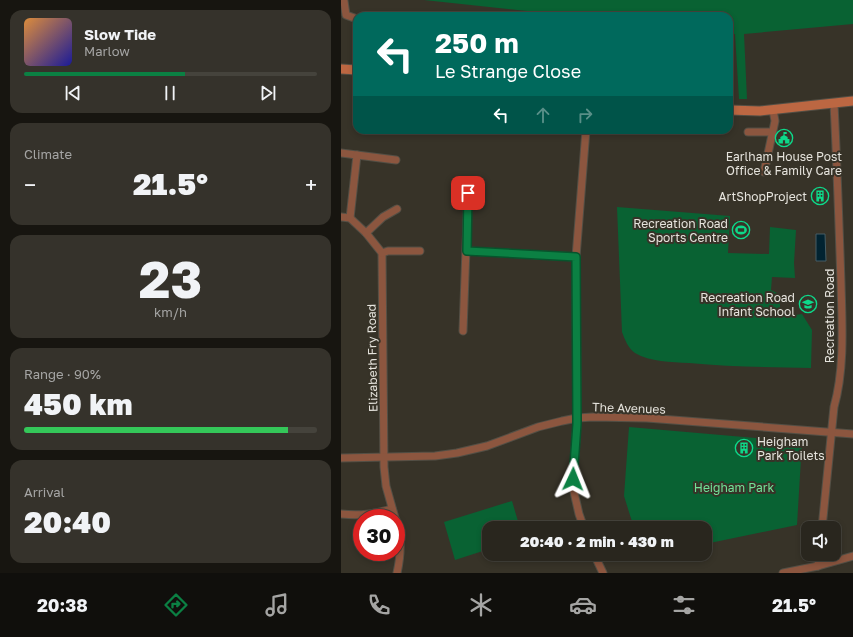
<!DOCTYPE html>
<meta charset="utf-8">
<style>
body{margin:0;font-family:"Golos Text",sans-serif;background:#35322b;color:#f1f3f6;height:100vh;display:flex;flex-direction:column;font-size:15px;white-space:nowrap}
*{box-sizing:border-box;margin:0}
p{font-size:13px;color:#a5a5a4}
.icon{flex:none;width:22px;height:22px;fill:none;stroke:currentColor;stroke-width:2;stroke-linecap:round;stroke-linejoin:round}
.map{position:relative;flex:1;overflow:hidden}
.side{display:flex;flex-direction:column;gap:10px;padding:10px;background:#171510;width:341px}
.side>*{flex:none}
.guide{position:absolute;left:12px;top:12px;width:380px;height:122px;border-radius:12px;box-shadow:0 2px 6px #0003,0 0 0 1px #45433c;background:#00695c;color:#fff;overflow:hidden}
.fabs{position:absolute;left:460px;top:521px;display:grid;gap:8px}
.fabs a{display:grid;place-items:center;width:40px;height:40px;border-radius:8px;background:#29261e;box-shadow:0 2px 6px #0003,0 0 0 1px #45433c;font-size:20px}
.speed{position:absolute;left:12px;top:509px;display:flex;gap:8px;font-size:20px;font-weight:700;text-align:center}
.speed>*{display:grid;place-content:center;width:52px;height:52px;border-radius:50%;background:#29261e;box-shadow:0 2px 6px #0003,0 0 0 1px #45433c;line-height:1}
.speed .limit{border:6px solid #d22;background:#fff;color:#111}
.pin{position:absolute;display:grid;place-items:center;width:34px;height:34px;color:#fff;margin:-17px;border-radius:8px;box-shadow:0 2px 6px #0006}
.me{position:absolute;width:44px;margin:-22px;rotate:2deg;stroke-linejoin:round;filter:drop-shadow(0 0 3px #0008)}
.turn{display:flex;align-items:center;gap:14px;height:84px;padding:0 16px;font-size:18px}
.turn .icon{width:52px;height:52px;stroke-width:2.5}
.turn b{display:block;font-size:28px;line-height:34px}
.lanes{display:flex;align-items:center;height:38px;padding:0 16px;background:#0003;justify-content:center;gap:20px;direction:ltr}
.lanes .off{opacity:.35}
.big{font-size:30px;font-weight:800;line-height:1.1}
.side .card{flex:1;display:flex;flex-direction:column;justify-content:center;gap:6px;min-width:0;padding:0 14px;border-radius:12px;background:#35322b}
.side .dial{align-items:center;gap:0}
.dial b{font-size:52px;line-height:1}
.song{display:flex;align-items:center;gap:12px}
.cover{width:48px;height:48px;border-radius:6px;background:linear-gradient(135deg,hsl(30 70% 55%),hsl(240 70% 35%))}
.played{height:4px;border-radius:2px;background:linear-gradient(90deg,#0b8043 55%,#45433c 55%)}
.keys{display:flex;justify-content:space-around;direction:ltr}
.heat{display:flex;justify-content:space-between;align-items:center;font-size:22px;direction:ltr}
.charge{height:6px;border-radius:3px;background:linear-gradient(90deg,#34c759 90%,#45433c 0)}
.trip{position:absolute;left:141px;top:521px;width:230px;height:40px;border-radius:12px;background:#29261e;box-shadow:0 2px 6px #0003,0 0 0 1px #45433c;font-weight:800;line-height:40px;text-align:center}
.tabs{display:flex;height:64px;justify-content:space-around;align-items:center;background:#100f0c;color:#a5a5a4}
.tabs .icon{width:28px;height:28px}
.tabs .on{color:#0b8043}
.tabs b{font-size:18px;color:#f1f3f6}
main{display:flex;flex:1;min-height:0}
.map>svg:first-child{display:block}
.green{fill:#096233}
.water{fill:#012331;stroke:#465d65}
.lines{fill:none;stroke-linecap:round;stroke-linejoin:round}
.street-casing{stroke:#534f45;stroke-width:9}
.secondary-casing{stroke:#534f45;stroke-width:11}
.street{stroke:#8c563f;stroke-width:7}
.secondary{stroke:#bc6742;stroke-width:9}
.route-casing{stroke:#07532c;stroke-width:10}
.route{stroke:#0b8043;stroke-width:7}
.labels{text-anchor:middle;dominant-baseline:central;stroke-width:4;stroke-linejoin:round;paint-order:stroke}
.poi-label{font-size:12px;fill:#e6e4dd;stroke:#373328;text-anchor:end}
.street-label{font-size:12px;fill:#e6e4dd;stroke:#373328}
.park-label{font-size:12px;fill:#72e298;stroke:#373328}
</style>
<main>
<section class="side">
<div class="card">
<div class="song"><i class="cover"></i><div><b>Slow Tide</b><p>Marlow</p></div></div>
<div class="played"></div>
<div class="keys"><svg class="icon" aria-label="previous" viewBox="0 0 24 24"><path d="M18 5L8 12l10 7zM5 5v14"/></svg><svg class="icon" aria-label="pause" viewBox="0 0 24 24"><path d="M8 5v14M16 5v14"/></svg><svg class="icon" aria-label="next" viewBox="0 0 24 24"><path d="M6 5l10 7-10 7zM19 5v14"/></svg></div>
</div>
<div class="card"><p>Climate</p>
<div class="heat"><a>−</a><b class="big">21.5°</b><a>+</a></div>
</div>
<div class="card dial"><b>23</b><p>km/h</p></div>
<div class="card"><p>Range · 90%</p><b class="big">450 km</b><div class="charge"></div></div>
<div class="card"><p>Arrival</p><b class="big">20:40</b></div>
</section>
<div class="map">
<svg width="512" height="573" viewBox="0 0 512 573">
<rect width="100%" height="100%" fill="#373328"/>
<g class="green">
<polygon points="83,0 512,0 512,24 403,34 406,99 398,99 394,34 388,34 388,16 233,16"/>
<path d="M276 207 389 216 387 253 428 254 429 227 455 230 453 263 454 278 431 277 430 290 438 294 440 317 461 314 471 330 470 368C429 367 388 367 348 363 330 362 309 362 294 353 287 348 284 340 281 332Z"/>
<polygon points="288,427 461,442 456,525 364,544 364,528 293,528 283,496"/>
<polygon points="171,501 179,528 148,528 148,549 114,560 103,522"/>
</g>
<polygon class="water" points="475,234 484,234 485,261 475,261"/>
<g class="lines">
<defs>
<g id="street">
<polyline points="3,1 5,15 16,19"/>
<polyline points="407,132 431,132"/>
<polyline points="0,153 55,160"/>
<polyline points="423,172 434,121 432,110"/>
<polyline points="0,217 9,218 25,233 41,253 43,467 45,486 54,518"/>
<polyline points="9,218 16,155"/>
<polyline points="25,233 42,217 56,209"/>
<polyline points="126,251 235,257"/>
<polyline points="41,253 47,251 79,251"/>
<polyline points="122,331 127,193"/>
<polyline points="0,458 94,456 116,453 146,446 197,427 221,421 236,418 252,417 306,418 512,434"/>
<path d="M0 514C20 516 32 514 51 509"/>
<path d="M55 520C61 537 60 555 56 573"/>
<polyline points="243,528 238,514 233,492 232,479 236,424 235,257 245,130"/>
<path d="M481 528 493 407C504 368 501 323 500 283 498 223 496 163 493 104"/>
<polyline points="253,554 262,573"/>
<polyline points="477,566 478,554"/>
<polyline points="442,573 477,566 512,556"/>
</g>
<g id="secondary">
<polyline points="0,69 16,70"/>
<polyline points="388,110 419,111 512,101"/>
</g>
</defs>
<use href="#street" class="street-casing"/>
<use href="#secondary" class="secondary-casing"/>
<use href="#street" class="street"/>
<use href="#secondary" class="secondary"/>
</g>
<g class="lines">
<defs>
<polyline id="route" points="127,193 126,251 235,257 236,424 232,479"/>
</defs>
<use href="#route" class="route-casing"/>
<use href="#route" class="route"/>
</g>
<defs>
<symbol id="civic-ring" viewBox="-11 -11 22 22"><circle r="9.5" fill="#373328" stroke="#0dd98a" stroke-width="1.5"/><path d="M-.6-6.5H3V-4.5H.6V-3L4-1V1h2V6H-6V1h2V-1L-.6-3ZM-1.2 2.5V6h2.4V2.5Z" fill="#0dd98a"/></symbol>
<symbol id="building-ring" viewBox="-11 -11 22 22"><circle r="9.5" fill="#373328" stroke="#0dd98a" stroke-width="1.5"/><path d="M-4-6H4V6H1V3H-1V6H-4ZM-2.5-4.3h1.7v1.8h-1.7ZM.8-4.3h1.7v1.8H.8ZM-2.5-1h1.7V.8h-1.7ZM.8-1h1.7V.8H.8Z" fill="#0dd98a"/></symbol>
<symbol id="stadium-ring" viewBox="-11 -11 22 22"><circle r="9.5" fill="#373328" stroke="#0dd98a" stroke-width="1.5"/><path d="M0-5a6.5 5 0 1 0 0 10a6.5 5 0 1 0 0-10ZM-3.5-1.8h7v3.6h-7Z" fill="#0dd98a"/></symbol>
<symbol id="school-ring" viewBox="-11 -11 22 22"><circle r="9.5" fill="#373328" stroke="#0dd98a" stroke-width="1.5"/><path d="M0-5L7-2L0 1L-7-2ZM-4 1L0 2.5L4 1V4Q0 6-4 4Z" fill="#0dd98a"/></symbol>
</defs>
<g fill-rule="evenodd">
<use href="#civic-ring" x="433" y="128" width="20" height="20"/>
<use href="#building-ring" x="469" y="186" width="20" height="20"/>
<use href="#stadium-ring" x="390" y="220" width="20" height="20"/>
<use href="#school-ring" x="457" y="294" width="20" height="20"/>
<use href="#building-ring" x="393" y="438" width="20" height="20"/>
</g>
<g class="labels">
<g class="poi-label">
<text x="443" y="156" text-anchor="middle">Earlham House Post<tspan x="443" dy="14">Office &amp; Family Care</tspan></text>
<text x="466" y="196">ArtShopProject</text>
<text x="387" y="223">Recreation Road<tspan x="387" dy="14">Sports Centre</tspan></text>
<text x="454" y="297">Recreation Road<tspan x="454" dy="14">Infant School</tspan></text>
<text x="416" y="441" text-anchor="start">Heigham<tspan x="416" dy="14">Park Toilets</tspan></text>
</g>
<g class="street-label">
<text transform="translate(488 316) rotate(-90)">Recreation Road</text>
<text transform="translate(31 358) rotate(-91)">Elizabeth Fry Road</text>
<text transform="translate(288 408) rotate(2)">The Avenues</text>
</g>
<g class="park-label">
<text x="393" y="487">Heigham Park</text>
</g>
</g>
</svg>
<div class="fabs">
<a><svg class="icon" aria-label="sound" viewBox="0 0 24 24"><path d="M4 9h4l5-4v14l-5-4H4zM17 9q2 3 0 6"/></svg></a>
</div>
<div class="speed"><div class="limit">30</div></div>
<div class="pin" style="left:127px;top:193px;background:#d93025"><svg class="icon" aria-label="arrive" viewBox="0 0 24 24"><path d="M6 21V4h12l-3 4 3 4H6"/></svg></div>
<svg class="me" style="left:232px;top:479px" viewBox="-20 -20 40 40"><path d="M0-17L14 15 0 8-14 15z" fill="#0b8043" stroke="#fff" stroke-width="4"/></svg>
<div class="trip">20:40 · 2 min · 430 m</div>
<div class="guide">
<div class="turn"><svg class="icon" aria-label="left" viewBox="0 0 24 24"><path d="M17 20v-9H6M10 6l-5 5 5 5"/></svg><div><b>250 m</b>Le Strange Close</div></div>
<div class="lanes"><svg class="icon" aria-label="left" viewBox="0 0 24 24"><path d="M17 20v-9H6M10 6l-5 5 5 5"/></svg><svg class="icon off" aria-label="ahead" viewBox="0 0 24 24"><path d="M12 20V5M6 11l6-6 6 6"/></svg><svg class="icon off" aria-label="right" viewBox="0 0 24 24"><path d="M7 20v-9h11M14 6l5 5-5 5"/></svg></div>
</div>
</div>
</main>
<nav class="tabs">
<b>20:38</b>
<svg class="icon on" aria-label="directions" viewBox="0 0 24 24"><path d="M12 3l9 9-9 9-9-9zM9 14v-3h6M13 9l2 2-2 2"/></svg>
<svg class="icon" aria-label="music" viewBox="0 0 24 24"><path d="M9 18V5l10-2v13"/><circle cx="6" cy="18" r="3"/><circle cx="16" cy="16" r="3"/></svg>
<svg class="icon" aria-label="phone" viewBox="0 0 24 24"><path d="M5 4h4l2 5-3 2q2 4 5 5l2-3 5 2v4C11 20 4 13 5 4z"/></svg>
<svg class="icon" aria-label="climate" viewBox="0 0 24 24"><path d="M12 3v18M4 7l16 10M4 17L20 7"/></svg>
<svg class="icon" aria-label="car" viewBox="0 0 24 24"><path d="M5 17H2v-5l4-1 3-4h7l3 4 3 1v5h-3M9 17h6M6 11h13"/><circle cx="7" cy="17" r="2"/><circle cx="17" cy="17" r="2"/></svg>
<svg class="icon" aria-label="filters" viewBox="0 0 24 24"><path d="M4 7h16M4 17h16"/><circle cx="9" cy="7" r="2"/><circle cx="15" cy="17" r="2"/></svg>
<b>21.5°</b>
</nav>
